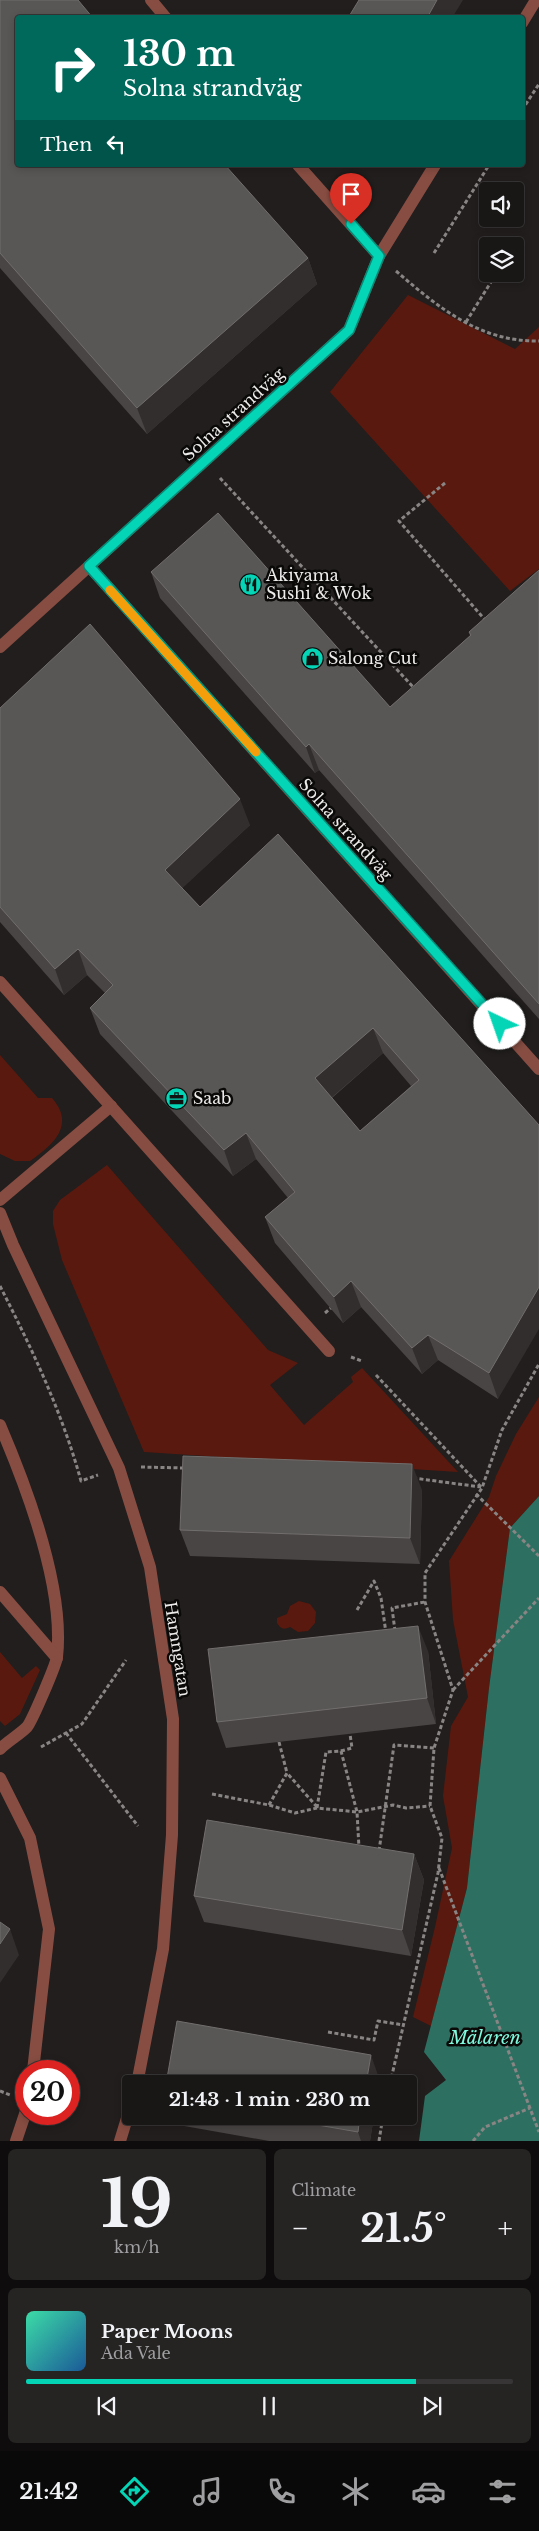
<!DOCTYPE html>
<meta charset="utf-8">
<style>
body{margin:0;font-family:"Libre Baskerville",serif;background:#262323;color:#f1f3f6;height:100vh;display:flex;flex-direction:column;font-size:19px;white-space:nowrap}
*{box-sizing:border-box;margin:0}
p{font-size:16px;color:#9f9fa1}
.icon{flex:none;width:28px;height:28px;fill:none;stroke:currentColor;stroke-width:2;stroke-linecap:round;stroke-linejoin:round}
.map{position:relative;height:2141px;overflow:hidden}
.drawer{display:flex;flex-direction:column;gap:8px;padding:8px;background:#0e0c0c;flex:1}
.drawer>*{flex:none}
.guide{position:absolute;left:15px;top:15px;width:510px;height:152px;border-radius:5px;box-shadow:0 2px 8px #0003,0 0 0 1px #373535;background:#00695c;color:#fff;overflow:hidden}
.tools{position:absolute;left:479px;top:182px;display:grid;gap:10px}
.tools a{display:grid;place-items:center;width:45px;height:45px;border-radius:5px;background:#191616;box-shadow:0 2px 8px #0003,0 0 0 1px #373535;font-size:25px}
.speed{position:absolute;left:15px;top:2060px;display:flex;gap:10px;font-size:25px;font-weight:700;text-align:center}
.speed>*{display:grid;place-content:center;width:65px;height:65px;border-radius:50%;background:#191616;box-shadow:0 2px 8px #0003,0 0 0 1px #373535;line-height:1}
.speed .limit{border:8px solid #d22;background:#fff;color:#111}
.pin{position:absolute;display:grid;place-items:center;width:42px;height:42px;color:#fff;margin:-51px -21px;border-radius:50% 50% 50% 0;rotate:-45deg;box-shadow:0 0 5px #0007}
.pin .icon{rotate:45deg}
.me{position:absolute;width:55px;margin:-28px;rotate:318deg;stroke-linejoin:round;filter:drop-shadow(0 0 4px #0008)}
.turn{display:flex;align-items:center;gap:18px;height:105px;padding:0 25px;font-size:22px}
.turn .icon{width:65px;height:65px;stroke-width:2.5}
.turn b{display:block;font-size:35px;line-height:42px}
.then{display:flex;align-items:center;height:48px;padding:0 25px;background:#0003;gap:10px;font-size:19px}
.big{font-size:38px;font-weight:700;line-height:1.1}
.drawer .tile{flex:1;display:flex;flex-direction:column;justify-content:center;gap:8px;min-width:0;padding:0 18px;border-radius:8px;background:#262323}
.drawer .dial{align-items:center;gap:0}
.dial b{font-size:65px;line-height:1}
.song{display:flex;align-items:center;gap:15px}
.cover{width:60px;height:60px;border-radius:8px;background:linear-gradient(135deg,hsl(160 70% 55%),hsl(210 70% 35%))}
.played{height:5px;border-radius:2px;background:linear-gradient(90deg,#04d5b6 80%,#373535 80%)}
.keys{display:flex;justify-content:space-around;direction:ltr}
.heat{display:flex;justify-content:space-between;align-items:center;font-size:28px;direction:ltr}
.drawer .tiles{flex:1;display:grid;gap:8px;grid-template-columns:1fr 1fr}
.tile:last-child{grid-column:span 2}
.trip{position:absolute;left:122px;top:2075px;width:295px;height:50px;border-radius:5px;background:#191616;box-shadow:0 2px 8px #0003,0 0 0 1px #373535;font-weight:700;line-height:50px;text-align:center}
.menu{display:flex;height:80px;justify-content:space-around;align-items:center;background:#0a0909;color:#9f9fa1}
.menu .icon{width:35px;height:35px}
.menu .active{color:#04d5b6}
.menu b{font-size:22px;color:#f1f3f6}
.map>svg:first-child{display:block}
.green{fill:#5a190e}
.water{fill:#2d7062}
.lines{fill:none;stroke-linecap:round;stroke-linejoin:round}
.path{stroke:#888584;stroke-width:3;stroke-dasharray:4 2.5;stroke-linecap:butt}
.minor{stroke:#874d42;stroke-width:12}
.wall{fill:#484544;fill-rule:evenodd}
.shaded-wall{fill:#312e2d}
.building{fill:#595656;stroke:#716e6d;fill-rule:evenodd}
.route-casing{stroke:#038a76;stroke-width:12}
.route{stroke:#04d5b6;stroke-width:9}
.slow{stroke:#f59e0b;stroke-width:9}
.labels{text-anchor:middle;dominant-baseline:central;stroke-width:5;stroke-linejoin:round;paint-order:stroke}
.street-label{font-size:16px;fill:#eeebeb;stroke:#0a0908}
.poi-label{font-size:16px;fill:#eeebeb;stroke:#0a0908;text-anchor:start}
.water-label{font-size:18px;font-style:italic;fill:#7ffce0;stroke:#0a0908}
</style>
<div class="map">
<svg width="539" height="2141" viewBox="0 0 539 2141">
<rect width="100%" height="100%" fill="#211e1d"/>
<g class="green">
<polygon points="408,295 515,349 539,327 539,569 510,591 330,392"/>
<path d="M0 1055 38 1098H52C76 1125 53 1145 30 1161H15L0 1154Z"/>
<polygon points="107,1165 268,1350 298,1363 270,1385 304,1425 353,1382 351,1377 362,1368 458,1472 144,1452 62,1260 53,1224 53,1211 60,1200"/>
<polygon points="539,1397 539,1496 510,1528 489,1688 467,1888 431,2026 413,2017 435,1927 452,1848 443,1796 451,1726 468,1697 453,1620 449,1561 489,1497 496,1476 516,1434"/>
<path d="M299 1601 310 1604 316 1612 315 1623 308 1631 298 1632 290 1627C283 1630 281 1629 277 1623V1618L287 1614 290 1606Z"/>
<polygon points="0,1652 22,1678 36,1666 40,1670 20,1714 5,1726 0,1721"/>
</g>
<polygon class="water" points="539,1496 539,2141 419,2141 425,2096 446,2080 424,2052 467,1888 489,1688 510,1528"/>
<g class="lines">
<g class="path">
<polyline points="522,110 539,84"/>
<polyline points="434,253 489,165"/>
<path d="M396 271C439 308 480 342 539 341"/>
<polyline points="466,322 496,274"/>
<polyline points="220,478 414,688"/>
<polyline points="445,483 399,521 486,621"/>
<path d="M0 1286C32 1349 62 1412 81 1481L98 1475"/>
<polyline points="325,1313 331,1308"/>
<polyline points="351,1357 362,1361"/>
<polyline points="376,1375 481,1487"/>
<polyline points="141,1467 185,1468"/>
<polyline points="413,1478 481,1487"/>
<polyline points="476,1494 539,1556"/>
<polyline points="357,1610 374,1581 381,1598 386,1633"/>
<polyline points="395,1631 392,1608 425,1602"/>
<polyline points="453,1690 539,1598"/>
<polyline points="66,1733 138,1826"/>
<polyline points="279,1742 287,1773"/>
<polyline points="41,1747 82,1724 126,1660"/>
<polyline points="341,1751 352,1748 350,1734"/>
<polyline points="212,1794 269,1805 295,1813 317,1808 357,1812 393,1805 406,1808 430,1806"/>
<polyline points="269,1805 287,1773 317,1807"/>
<polyline points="317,1808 326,1752 341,1751 357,1812 359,1848"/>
<polyline points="379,1851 394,1745 434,1748"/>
<polyline points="439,1868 539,2132"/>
<polyline points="328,2032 374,2040 378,2021 404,2025"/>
<polyline points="390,2084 438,1873 442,1838 430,1806 434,1748 453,1690 425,1602 425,1573 482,1488 502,1430 539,1364"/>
<polyline points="0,2091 10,2095"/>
<polyline points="379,2141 383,2116"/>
<polyline points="473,2141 485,2127 530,2108"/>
</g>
<g class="minor">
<polyline points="151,0 166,18"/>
<polyline points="522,23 536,0"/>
<polyline points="298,165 379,256"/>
<polyline points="89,566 539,1069"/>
<polyline points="0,647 349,330 379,256 435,165"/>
<polyline points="0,982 329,1351"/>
<polyline points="0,1200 111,1106"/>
<polyline points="0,1213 13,1245 119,1468 150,1567 173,1719 172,1835 163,1949 137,2084"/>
<path d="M0 1425C27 1488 65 1587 57 1657 56 1665 32 1721 27 1727 19 1735 8 1741 0 1749"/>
<polyline points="0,1592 57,1658"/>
<polyline points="0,1778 30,1838 49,1929 33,2071"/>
<polyline points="16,2141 26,2111"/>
<polyline points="120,2141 131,2105"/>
</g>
</g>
<g class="wall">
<polygon points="0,0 18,18 308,258 317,284 147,434 0,268"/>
<polygon points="539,570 539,1019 319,770 315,773 160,598 151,572 390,707 470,636 469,632"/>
<path d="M0 708 250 825 182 888 200 907 539 1125 498 1399 438 1360 422 1374 361 1307 343 1323 275 1243 265 1217 288 1198 256 1159 233 1176 100 1034 90 1008 105 993 87 975 64 995 0 922ZM383 1053 411 1086 360 1131 332 1098Z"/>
<polygon points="422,1490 420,1564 190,1556 180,1530"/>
<polygon points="428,1651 436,1724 226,1748 217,1722"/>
<polygon points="414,1854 424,1880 411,1956 204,1922 194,1896"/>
<polygon points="170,2116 374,2116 370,2141 269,2141 173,2124"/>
</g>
<g class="shaded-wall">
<polygon points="437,0 463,0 452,18 427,18"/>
<polygon points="308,258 317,284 147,434 137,408"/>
<polygon points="309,744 319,770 315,773 306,747"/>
<polygon points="240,799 250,825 174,896 165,870"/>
<polygon points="78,949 87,975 64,995 55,969"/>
<polygon points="373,1028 383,1053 324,1104 315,1078"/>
<polygon points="246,1133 256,1159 233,1176 224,1150"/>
<polygon points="351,1281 361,1307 343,1323 334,1297"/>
<polygon points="539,1287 539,1329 498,1399 489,1373"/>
<polygon points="428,1335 438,1360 422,1374 412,1348"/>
<polygon points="412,1464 422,1490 420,1564 410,1538"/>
<polygon points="418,1626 428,1651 436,1724 427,1698"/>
<polygon points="414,1854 424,1880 411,1956 402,1930"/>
<polygon points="10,1929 19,1955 0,1983 0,1944"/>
<polygon points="371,2055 380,2081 380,2084 366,2084"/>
<polygon points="360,2116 374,2116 370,2141 361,2141 358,2132"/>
</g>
<g class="building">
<polygon points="0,0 78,0 93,18 18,18 18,165 225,165 308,258 137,408 0,253"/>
<polygon points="359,0 437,0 427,18 348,18"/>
<polygon points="218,513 390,707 471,635 469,632 539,570 539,1004 309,744 306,747 151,572"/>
<path d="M90 624 240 799 165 870 200 907 278 834 539 1125V1287L489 1373 428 1335 412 1348 351 1281 334 1297 265 1217 295 1192 246 1133 224 1150 90 1008 113 985 78 949 55 969 0 907V708ZM373 1028 419 1080 360 1131 315 1078Z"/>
<polygon points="183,1456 412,1464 410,1538 180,1530"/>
<polygon points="418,1626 427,1698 217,1722 208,1649"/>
<polygon points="207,1820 414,1854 402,1930 194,1896"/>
<polygon points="0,1922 10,1929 0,1944"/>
<polygon points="177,2021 371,2055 366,2084 166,2084"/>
<polygon points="266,2116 360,2116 358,2132"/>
</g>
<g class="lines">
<defs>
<polyline id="route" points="351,224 379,256 349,330 89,566 500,1024"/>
</defs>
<use href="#route" class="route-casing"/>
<use href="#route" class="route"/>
<polyline class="slow" points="110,590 256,752"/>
</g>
<defs>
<symbol id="restaurant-disc" viewBox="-11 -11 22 22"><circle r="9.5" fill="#04d5b6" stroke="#0a0908"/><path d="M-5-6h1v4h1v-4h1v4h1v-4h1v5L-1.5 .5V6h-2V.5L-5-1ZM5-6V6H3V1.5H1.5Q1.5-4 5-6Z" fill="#111"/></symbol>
<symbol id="shop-disc" viewBox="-11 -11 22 22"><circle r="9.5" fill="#04d5b6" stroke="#0a0908"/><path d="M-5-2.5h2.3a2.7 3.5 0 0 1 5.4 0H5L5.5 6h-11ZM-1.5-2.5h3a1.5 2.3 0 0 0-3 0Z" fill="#111"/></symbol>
<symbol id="office-disc" viewBox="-11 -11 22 22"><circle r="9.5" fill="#04d5b6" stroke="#0a0908"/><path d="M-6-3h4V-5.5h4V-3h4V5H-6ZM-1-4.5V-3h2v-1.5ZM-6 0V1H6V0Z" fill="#111"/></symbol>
</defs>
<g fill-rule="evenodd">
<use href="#restaurant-disc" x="238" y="572" width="25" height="25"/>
<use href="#shop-disc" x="300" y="646" width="25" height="25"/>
<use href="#office-disc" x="164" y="1086" width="25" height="25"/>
</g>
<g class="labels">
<g class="street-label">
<text transform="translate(233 414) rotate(-42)">Solna strandväg</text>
<text transform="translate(346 829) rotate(48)">Solna strandväg</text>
<text transform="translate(178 1649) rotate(81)">Hamngatan</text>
</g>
<g class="poi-label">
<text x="266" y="575">Akiyama<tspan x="266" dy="18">Sushi &amp; Wok</tspan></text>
<text x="328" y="658">Salong Cut</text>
<text x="193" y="1098">Saab</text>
</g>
<g class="water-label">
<text x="485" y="2038">Mälaren</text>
</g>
</g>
</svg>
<div class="tools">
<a><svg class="icon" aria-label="sound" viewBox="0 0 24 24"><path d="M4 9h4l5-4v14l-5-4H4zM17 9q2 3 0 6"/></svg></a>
<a><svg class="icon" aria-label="layers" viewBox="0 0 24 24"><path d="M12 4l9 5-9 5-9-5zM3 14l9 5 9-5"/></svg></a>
</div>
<div class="speed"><div class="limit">20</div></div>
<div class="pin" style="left:351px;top:224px;background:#d93025"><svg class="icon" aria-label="arrive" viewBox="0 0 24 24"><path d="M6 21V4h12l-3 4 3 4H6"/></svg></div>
<svg class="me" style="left:500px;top:1024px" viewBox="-20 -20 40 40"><circle r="19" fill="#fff"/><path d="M0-13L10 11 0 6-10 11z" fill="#04d5b6"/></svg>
<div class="trip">21:43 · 1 min · 230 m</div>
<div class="guide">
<div class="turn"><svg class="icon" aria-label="right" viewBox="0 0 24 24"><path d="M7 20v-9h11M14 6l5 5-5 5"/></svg><div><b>130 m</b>Solna strandväg</div></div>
<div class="then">Then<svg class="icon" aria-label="left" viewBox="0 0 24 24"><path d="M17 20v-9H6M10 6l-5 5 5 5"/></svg></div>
</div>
</div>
<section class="drawer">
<div class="tiles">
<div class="tile dial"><b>19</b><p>km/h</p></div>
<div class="tile"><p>Climate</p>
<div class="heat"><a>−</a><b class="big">21.5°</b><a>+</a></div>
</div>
<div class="tile">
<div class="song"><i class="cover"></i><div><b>Paper Moons</b><p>Ada Vale</p></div></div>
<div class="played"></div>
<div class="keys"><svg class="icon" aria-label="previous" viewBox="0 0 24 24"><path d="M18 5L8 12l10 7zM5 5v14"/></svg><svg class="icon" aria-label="pause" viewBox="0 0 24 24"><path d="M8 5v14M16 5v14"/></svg><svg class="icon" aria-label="next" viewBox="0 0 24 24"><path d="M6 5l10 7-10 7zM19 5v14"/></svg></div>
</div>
</div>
</section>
<nav class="menu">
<b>21:42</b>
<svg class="icon active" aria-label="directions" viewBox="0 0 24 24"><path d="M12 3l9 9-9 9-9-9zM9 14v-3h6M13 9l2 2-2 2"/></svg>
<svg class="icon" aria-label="music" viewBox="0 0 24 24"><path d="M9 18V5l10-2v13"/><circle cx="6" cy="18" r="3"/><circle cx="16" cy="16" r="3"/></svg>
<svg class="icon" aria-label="phone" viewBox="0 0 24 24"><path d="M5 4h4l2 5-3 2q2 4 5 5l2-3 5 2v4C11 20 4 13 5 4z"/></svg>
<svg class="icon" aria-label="climate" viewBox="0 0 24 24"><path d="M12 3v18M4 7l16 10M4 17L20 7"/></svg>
<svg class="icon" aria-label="car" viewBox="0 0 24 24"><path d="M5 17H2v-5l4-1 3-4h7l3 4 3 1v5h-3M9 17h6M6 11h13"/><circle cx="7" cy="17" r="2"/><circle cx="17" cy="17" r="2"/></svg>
<svg class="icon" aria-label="filters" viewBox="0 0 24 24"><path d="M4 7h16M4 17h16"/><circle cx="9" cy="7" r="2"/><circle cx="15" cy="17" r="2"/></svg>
</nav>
